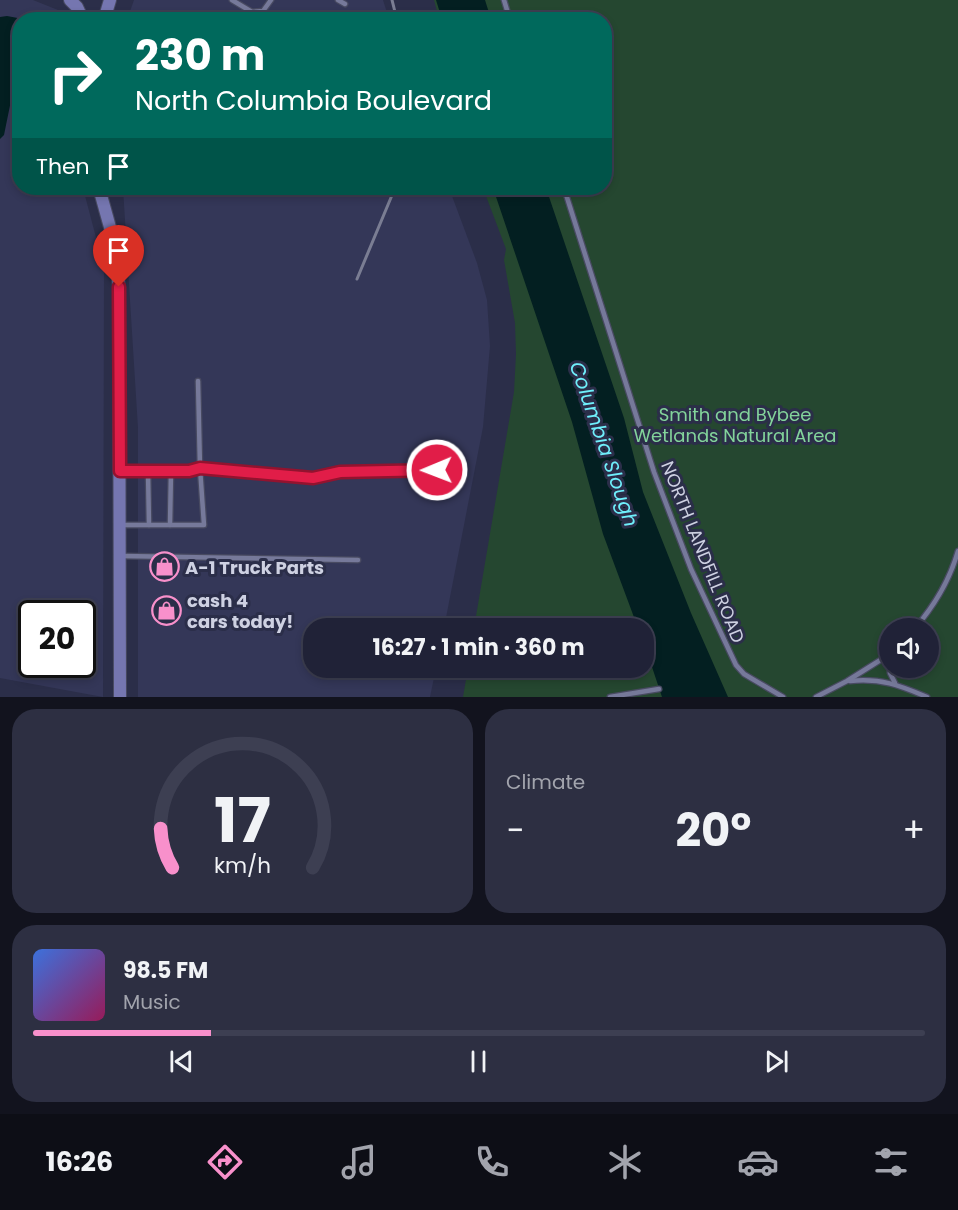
<!DOCTYPE html>
<meta charset="utf-8">
<style>
body{margin:0;font-family:Poppins,sans-serif;background:#2d2f42;color:#f1f3f6;height:100vh;display:flex;flex-direction:column;font-size:22px;white-space:nowrap}
*{box-sizing:border-box;margin:0}
p{font-size:20px;color:#a2a4ad}
.icon{flex:none;width:33px;height:33px;fill:none;stroke:currentColor;stroke-width:2;stroke-linecap:round;stroke-linejoin:round}
.map{position:relative;height:697px;overflow:hidden}
.side{display:flex;flex-direction:column;gap:12px;padding:12px;background:#12131e;flex:1}
.side>*{flex:none}
.banner{position:absolute;left:12px;top:12px;width:600px;height:183px;border-radius:24px;box-shadow:0 3px 9px #0003,0 0 0 2px #3d3f52;background:#00695c;color:#fff;overflow:hidden}
.buttons{position:absolute;left:879px;top:618px;display:grid;gap:12px}
.buttons a{display:grid;place-items:center;width:60px;height:60px;border-radius:50%;background:#202237;box-shadow:0 3px 9px #0003,0 0 0 2px #3d3f52;font-size:30px}
.speed{position:absolute;left:18px;top:600px;display:flex;gap:12px;font-size:30px;font-weight:700;text-align:center}
.speed>*{display:grid;place-content:center;width:78px;height:78px;border-radius:50%;background:#202237;box-shadow:0 3px 9px #0003,0 0 0 2px #3d3f52;line-height:1}
.speed .limit{border:3px solid #111;border-radius:9px;background:#fff;color:#111}
.pin{position:absolute;display:grid;place-items:center;width:51px;height:51px;color:#fff;margin:-62px -26px;border-radius:50% 50% 50% 0;rotate:-45deg;box-shadow:0 0 6px #0007}
.pin .icon{rotate:45deg}
.me{position:absolute;width:66px;margin:-33px;rotate:269deg;stroke-linejoin:round;filter:drop-shadow(0 0 4px #0008)}
.turn{display:flex;align-items:center;gap:21px;height:126px;padding:0 24px;font-size:27px}
.turn .icon{width:78px;height:78px;stroke-width:2.5}
.turn b{display:block;font-size:42px;line-height:51px}
.then{display:flex;align-items:center;height:57px;padding:0 24px;background:#0003;gap:12px;font-size:22px}
.big{font-size:45px;font-weight:700;line-height:1.1}
.side .tile{flex:1;display:flex;flex-direction:column;justify-content:center;gap:9px;min-width:0;padding:0 21px;border-radius:24px;background:#2d2f42}
.side .dial{align-items:center;gap:0}
.dial svg{height:156px;overflow:visible;fill:none;stroke:#3d3f52;stroke-width:7;stroke-linecap:round;text-anchor:middle}
.dial text{fill:#f1f3f6;stroke:none}
.song{display:flex;align-items:center;gap:18px}
.cover{width:72px;height:72px;border-radius:9px;background:linear-gradient(135deg,hsl(220 70% 55%),hsl(330 70% 35%))}
.played{height:6px;border-radius:3px;background:linear-gradient(90deg,#f890cb 20%,#3d3f52 20%)}
.keys{display:flex;justify-content:space-around;direction:ltr}
.heat{display:flex;justify-content:space-between;align-items:center;font-size:33px;direction:ltr}
.side .tiles{flex:1;display:grid;gap:12px;grid-template-columns:1fr 1fr}
.tile:last-child{grid-column:span 2}
.trip{position:absolute;left:303px;top:618px;width:351px;height:60px;border-radius:24px;background:#202237;box-shadow:0 3px 9px #0003,0 0 0 2px #3d3f52;font-weight:700;line-height:60px;text-align:center}
.tabs{display:flex;height:96px;justify-content:space-around;align-items:center;background:#0d0e16;color:#a2a4ad}
.tabs .icon{width:42px;height:42px}
.tabs .current{color:#f890cb}
.tabs b{font-size:27px;color:#f1f3f6}
.map>svg:first-child{display:block}
.built{fill:#343758;fill-rule:evenodd}
.green{fill:#254730;fill-rule:evenodd}
.water{fill:#031f21}
.lines{fill:none;stroke-linecap:round;stroke-linejoin:round}
.service-casing{stroke:#484a61;stroke-width:7}
.secondary-casing{stroke:#484a61;stroke-width:14}
.service{stroke:#76799a;stroke-width:4.5}
.secondary{stroke:#7576b0;stroke-width:12}
.rail{stroke:#7a7d93;stroke-width:3}
.route-casing{stroke:#92132f;stroke-width:15}
.route{stroke:#e11d48;stroke-width:10}
.labels{text-anchor:middle;dominant-baseline:central;stroke-width:6;stroke-linejoin:round;paint-order:stroke}
.park-label{font-size:18px;fill:#83d49b;stroke:#2b2e49}
.street-label{font-size:18px;fill:#ced1e2;stroke:#2b2e49}
.poi-label{font-size:18px;font-weight:bold;fill:#ced1e2;stroke:#2b2e49;text-anchor:start}
.water-label{font-size:20px;font-style:italic;fill:#6feffb;stroke:#2b2e49}
</style>
<div class="map">
<svg width="958" height="697" viewBox="0 0 958 697">
<rect width="100%" height="100%" fill="#2b2e49"/>
<g class="built">
<path d="M0 0H33L63 12 70 19 20 20V188H83L104 268 103 697 0 678ZM32 614H82V664H32Z"/>
<polygon points="134,0 383,0 389,19 127,20"/>
<polygon points="123,188 449,188 477,263 487,300 490,346 483,427 444,628 314,628 314,668 436,668 430,697 138,697 138,428"/>
</g>
<path class="green" d="M434 0H958V697H463L468 668H644V628H474L514 392 516 354 515 323 504 260 506 249 483 188H604V20L439 19ZM890 628H928V668H890Z"/>
<g class="water">
<polygon points="436,0 485,0 491,19 442,19"/>
<polygon points="7,16 23,19 20,20 19,67 17,71 4,135 0,139 0,17"/>
<polygon points="493,188 546,188 624,418 643,492 691,613 728,697 662,697 644,643 644,628 638,628 603,534 572,422"/>
</g>
<g class="lines">
<defs>
<g id="service">
<polyline points="232,0 252,12 263,11 271,0"/>
<polyline points="338,0 345,4"/>
<polyline points="504,0 510,20"/>
<polyline points="564,188 654,472 691,569 736,665 744,674 783,697"/>
<polyline points="120,471 189,471 200,468 198,381"/>
<polyline points="148,471 149,525"/>
<polyline points="122,525 204,525 200,468 313,478 340,472 437,470"/>
<polyline points="170,525 171,471"/>
<polyline points="122,556 358,560"/>
<path d="M915 628C934 606 950 579 958 551"/>
<polyline points="890,663 890,673 895,683"/>
<path d="M850 681C881 678 899 685 927 697"/>
<polyline points="610,697 659,689"/>
<polyline points="816,697 847,681 890,654"/>
</g>
<g id="secondary">
<polyline points="70,0 77,7 83,20"/>
<polyline points="104,20 110,0"/>
<polyline points="99,188 113,238 119,287 120,697"/>
</g>
</defs>
<use href="#service" class="service-casing"/>
<use href="#secondary" class="secondary-casing"/>
<use href="#service" class="service"/>
<use href="#secondary" class="secondary"/>
<g class="rail">
<polyline points="392,0 397,20"/>
<polyline points="357,279 395,188"/>
</g>
</g>
<g class="lines">
<defs>
<polyline id="route" points="119,287 120,471 189,471 200,468 313,478 340,472 437,470"/>
</defs>
<use href="#route" class="route-casing"/>
<use href="#route" class="route"/>
</g>
<defs>
<symbol id="shop-ring" viewBox="-11 -11 22 22"><circle r="9.5" fill="#2b2e49" stroke="#f890cb" stroke-width="1.5"/><path d="M-5-2.5h2.3a2.7 3.5 0 0 1 5.4 0H5L5.5 6h-11ZM-1.5-2.5h3a1.5 2.3 0 0 0-3 0Z" fill="#f890cb"/></symbol>
</defs>
<g fill-rule="evenodd">
<use href="#shop-ring" x="148" y="550" width="33" height="33"/>
<use href="#shop-ring" x="150" y="594" width="33" height="33"/>
</g>
<g class="labels">
<g class="park-label">
<text x="735" y="414">Smith and Bybee<tspan x="735" dy="21">Wetlands Natural Area</tspan></text>
</g>
<g class="street-label">
<text transform="translate(703 552) rotate(68)">NORTH LANDFILL ROAD</text>
</g>
<g class="poi-label">
<text x="185" y="567">A-1 Truck Parts</text>
<text x="187" y="600">cash 4<tspan x="187" dy="21">cars today!</tspan></text>
</g>
<g class="water-label">
<text transform="translate(604 444) rotate(71)">Columbia Slough</text>
</g>
</g>
</svg>
<div class="buttons">
<a><svg class="icon" aria-label="sound" viewBox="0 0 24 24"><path d="M4 9h4l5-4v14l-5-4H4zM17 9q2 3 0 6"/></svg></a>
</div>
<div class="speed"><div class="limit">20</div></div>
<div class="pin" style="left:119px;top:287px;background:#d93025"><svg class="icon" aria-label="arrive" viewBox="0 0 24 24"><path d="M6 21V4h12l-3 4 3 4H6"/></svg></div>
<svg class="me" style="left:437px;top:470px" viewBox="-20 -20 40 40"><circle r="17" fill="#e11d48" stroke="#fff" stroke-width="3"/><path d="M0-11L8 9 0 5-8 9z" fill="#fff"/></svg>
<div class="trip">16:27 · 1 min · 360 m</div>
<div class="banner">
<div class="turn"><svg class="icon" aria-label="right" viewBox="0 0 24 24"><path d="M7 20v-9h11M14 6l5 5-5 5"/></svg><div><b>230 m</b>North Columbia Boulevard</div></div>
<div class="then">Then<svg class="icon" aria-label="arrive" viewBox="0 0 24 24"><path d="M6 21V4h12l-3 4 3 4H6"/></svg></div>
</div>
</div>
<section class="side">
<div class="tiles">
<div class="tile dial"><svg viewBox="0 0 100 80">
<path d="M14 69A42 42 0 1 1 86 69"/>
<path d="M14 69A42 42 0 0 1 8 49" stroke="#f890cb"/>
<text x="50" y="56" font-size="32" font-weight="700">17</text>
<text x="50" y="72" font-size="11">km/h</text>
</svg></div>
<div class="tile"><p>Climate</p>
<div class="heat"><a>−</a><b class="big">20°</b><a>+</a></div>
</div>
<div class="tile">
<div class="song"><i class="cover"></i><div><b>98.5 FM</b><p>Music</p></div></div>
<div class="played"></div>
<div class="keys"><svg class="icon" aria-label="previous" viewBox="0 0 24 24"><path d="M18 5L8 12l10 7zM5 5v14"/></svg><svg class="icon" aria-label="pause" viewBox="0 0 24 24"><path d="M8 5v14M16 5v14"/></svg><svg class="icon" aria-label="next" viewBox="0 0 24 24"><path d="M6 5l10 7-10 7zM19 5v14"/></svg></div>
</div>
</div>
</section>
<nav class="tabs">
<b>16:26</b>
<svg class="icon current" aria-label="directions" viewBox="0 0 24 24"><path d="M12 3l9 9-9 9-9-9zM9 14v-3h6M13 9l2 2-2 2"/></svg>
<svg class="icon" aria-label="music" viewBox="0 0 24 24"><path d="M9 18V5l10-2v13"/><circle cx="6" cy="18" r="3"/><circle cx="16" cy="16" r="3"/></svg>
<svg class="icon" aria-label="phone" viewBox="0 0 24 24"><path d="M5 4h4l2 5-3 2q2 4 5 5l2-3 5 2v4C11 20 4 13 5 4z"/></svg>
<svg class="icon" aria-label="climate" viewBox="0 0 24 24"><path d="M12 3v18M4 7l16 10M4 17L20 7"/></svg>
<svg class="icon" aria-label="car" viewBox="0 0 24 24"><path d="M5 17H2v-5l4-1 3-4h7l3 4 3 1v5h-3M9 17h6M6 11h13"/><circle cx="7" cy="17" r="2"/><circle cx="17" cy="17" r="2"/></svg>
<svg class="icon" aria-label="filters" viewBox="0 0 24 24"><path d="M4 7h16M4 17h16"/><circle cx="9" cy="7" r="2"/><circle cx="15" cy="17" r="2"/></svg>
</nav>
